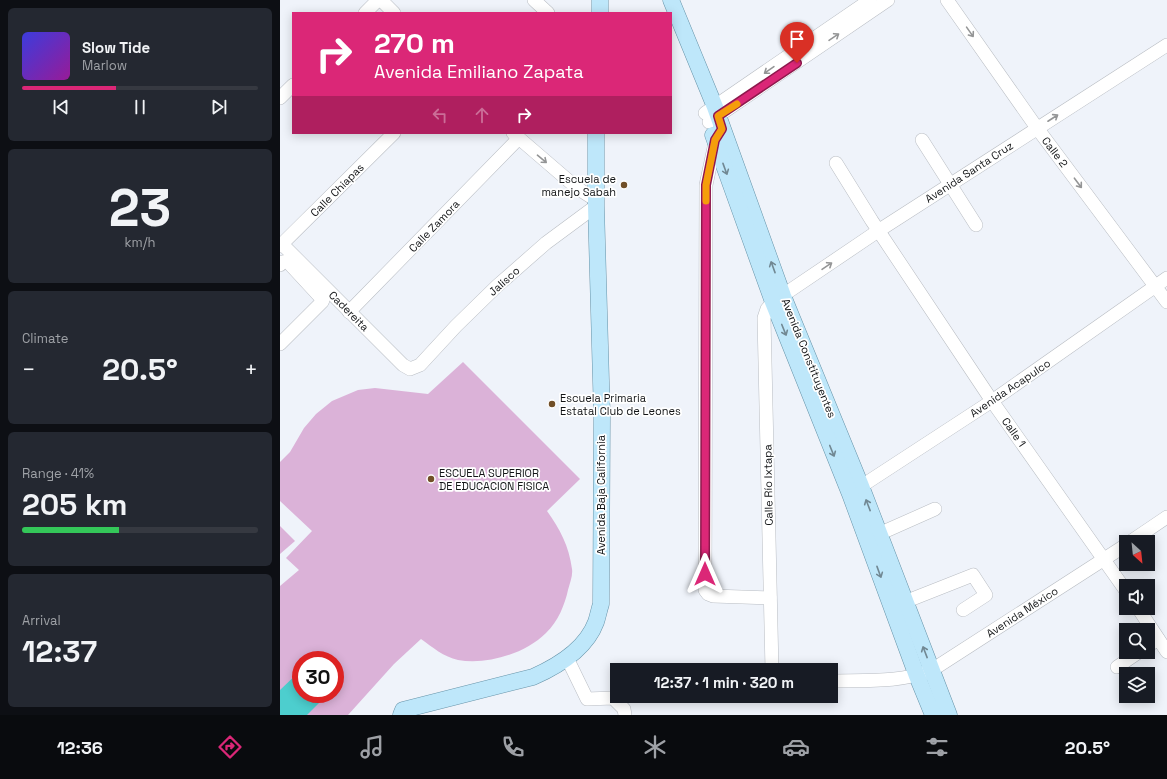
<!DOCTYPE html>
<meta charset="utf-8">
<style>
body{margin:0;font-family:"Space Grotesk",sans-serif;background:#242831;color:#f1f3f6;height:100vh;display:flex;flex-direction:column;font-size:15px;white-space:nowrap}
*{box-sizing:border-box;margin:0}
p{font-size:13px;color:#9ea1a6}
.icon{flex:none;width:22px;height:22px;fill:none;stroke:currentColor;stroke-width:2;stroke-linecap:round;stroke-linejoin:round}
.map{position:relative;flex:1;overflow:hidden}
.drawer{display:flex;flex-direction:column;gap:8px;padding:8px;background:#0d0f14;width:280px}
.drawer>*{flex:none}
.guide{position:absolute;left:12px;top:12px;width:380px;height:122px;border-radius:0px;box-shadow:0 2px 10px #0003;background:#db2777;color:#fff;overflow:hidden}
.needle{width:26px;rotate:153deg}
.fabs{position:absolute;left:839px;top:535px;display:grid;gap:8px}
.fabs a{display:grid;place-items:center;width:36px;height:36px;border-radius:0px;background:#171b24;box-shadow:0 2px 10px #0003;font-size:20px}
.speed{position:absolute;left:12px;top:651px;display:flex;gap:8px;font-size:20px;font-weight:700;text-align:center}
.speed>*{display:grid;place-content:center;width:52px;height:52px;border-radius:50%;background:#171b24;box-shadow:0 2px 10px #0003;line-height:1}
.speed .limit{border:6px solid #d22;background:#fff;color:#111}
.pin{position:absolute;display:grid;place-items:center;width:34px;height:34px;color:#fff;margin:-41px -17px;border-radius:50% 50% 50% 0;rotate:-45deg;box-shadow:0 0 4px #0007}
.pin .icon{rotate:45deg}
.me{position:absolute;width:44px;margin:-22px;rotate:0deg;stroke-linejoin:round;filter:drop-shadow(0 0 3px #0008)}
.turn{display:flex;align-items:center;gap:14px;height:84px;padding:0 16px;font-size:18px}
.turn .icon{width:52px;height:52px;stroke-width:2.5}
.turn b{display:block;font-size:28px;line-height:34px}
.lanes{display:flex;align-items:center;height:38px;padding:0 16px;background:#0003;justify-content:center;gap:20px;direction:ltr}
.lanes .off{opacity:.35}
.big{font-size:30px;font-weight:800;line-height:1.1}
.drawer .card{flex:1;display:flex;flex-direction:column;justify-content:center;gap:6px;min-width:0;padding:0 14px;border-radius:6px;background:#242831}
.drawer .dial{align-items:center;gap:0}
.dial b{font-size:52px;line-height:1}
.song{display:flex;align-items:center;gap:12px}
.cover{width:48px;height:48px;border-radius:6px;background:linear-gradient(135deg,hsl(240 70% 55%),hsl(300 70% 35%))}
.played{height:4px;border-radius:2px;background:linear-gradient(90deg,#db2777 40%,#363941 40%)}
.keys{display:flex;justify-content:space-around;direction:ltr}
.heat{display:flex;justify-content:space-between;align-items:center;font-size:22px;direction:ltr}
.charge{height:6px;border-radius:3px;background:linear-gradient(90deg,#34c759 41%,#363941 0)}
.trip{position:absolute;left:330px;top:663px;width:228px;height:40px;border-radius:0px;background:#171b24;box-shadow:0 2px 10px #0003;font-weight:800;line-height:40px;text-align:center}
.tabs{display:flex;height:64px;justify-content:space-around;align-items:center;background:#090b0e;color:#9ea1a6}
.tabs .icon{width:28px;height:28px}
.tabs .on{color:#db2777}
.tabs b{font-size:18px;color:#f1f3f6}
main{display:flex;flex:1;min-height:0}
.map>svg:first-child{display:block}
.green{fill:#dbb2d8;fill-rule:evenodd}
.water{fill:#4dcece}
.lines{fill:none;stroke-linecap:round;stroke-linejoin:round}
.minor-casing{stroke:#b9bdc3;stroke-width:14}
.major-casing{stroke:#6693a8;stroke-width:17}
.minor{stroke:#fff;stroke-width:13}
.major{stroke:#bee7fa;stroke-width:16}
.oneway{stroke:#949596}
.oneway2{stroke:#718893}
.route-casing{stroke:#8e194d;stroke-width:10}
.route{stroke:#db2777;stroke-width:7}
.slow{stroke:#f59e0b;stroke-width:7}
.poi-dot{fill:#714f27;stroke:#fff;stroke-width:1.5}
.labels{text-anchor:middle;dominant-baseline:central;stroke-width:3.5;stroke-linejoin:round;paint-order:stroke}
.street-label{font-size:11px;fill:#121416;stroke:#fff}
.poi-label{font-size:11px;fill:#121416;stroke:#fff;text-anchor:start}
</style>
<main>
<section class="drawer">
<div class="card">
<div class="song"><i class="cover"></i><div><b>Slow Tide</b><p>Marlow</p></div></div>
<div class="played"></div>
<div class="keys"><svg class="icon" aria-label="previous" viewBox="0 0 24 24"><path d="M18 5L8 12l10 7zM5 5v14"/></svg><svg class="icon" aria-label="pause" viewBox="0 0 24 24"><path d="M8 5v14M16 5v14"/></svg><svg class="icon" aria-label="next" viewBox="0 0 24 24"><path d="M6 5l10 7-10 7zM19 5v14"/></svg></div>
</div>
<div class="card dial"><b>23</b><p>km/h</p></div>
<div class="card"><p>Climate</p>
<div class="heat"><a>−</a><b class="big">20.5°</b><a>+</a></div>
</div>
<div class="card"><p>Range · 41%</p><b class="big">205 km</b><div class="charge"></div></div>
<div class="card"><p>Arrival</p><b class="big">12:37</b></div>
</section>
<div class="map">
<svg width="887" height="715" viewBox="0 0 887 715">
<rect width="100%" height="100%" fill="#eff3fa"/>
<g class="green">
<path d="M183 362 300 479 267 511C280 529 289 546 292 569 293 575 290 583 288 590 285 604 278 622 266 633 245 654 207 665 178 660 164 657 152 647 141 639L114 664 68 715H0V586L19 570 6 558 32 531 0 501V462L10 452 24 428 36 414 52 401 78 390 95 388 148 394ZM21 660H55V694H21Z"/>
<polygon points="0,526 15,541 0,554"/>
</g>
<polygon class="water" points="21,670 21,694 48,694 27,715 0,715 0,690"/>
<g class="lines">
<defs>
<g id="minor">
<polyline points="101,0 114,13"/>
<polyline points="254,0 268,13"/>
<polyline points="667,0 757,128 887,302"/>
<polyline points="85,13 98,0"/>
<polyline points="0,98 13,85"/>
<polyline points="425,113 590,0"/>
<polyline points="429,122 608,0"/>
<polyline points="233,133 297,188 316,200"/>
<polyline points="436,138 426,185 425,590 428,594 433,596 490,598"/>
<polyline points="642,140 696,225"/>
<polyline points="556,163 592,221 712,401 846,591"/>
<polyline points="2,244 123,365 130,369 140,365 176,326 217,286 266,243 316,206"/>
<polyline points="0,246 114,133"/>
<polyline points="0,265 2,262 7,261 43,300 42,302 0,344"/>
<polyline points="69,312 238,139"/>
<polyline points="574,491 712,401 887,278"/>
<polyline points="592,537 655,509"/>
<polyline points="850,542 887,517"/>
<polyline points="617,605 693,575 706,595 683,610"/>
<polyline points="858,608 887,652"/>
<polyline points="868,646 878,639"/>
<polyline points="287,658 307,699 333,698 344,709 345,715"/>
<polyline points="837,667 859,652"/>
<polyline points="492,670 484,318 487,309 493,302 598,231 887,45"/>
<path d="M551 681C586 680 619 683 652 670L846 545"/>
</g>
<g id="major">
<polyline points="391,0 435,107 503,296 581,486 669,715"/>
<polyline points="320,13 320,0"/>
<polyline points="433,135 493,302 570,494 637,676 653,715"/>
<path d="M121 715 123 710 253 677C278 666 306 649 316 622 318 616 319 610 321 604L322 416 316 206V133"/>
</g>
</defs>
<use href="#minor" class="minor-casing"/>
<use href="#major" class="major-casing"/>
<use href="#minor" class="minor"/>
<use href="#major" class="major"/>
</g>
<defs><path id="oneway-shaft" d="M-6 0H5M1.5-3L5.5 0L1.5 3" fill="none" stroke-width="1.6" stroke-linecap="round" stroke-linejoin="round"/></defs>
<g class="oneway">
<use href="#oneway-shaft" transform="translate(690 32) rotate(55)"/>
<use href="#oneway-shaft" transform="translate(554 37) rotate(-34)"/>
<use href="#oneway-shaft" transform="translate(489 70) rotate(145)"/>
<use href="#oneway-shaft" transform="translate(773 118) rotate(-33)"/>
<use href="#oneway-shaft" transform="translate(262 159) rotate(40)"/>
<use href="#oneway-shaft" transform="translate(798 183) rotate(53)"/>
<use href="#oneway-shaft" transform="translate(547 266) rotate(-34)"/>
</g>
<g class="oneway2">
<use href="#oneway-shaft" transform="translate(445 169) rotate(70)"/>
<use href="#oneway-shaft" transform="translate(493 267) rotate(-110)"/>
<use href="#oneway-shaft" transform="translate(504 330) rotate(68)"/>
<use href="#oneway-shaft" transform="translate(552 451) rotate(68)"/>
<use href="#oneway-shaft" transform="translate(588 505) rotate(-111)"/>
<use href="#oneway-shaft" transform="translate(599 572) rotate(70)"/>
<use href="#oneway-shaft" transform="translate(645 652) rotate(-111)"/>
</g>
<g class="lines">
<defs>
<polyline id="route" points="425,574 426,185 435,140 442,129 438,116 517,63"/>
</defs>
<use href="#route" class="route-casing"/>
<use href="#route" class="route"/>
<polyline class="slow" points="426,201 426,185 435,140 442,129 438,116 457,104"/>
</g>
<g class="poi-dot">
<circle cx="344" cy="185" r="4"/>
<circle cx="272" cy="404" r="4"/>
<circle cx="151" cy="479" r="4"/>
</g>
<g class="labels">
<g class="street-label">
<text transform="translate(775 152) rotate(53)">Calle 2</text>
<text transform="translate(689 172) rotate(-33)">Avenida Santa Cruz</text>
<text transform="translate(57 190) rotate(-45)">Calle Chiapas</text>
<text transform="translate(154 226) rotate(-46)">Calle Zamora</text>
<text transform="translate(224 281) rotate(-42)">Jalisco</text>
<text transform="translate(69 311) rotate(45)">Cadereita</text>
<text transform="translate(529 358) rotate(68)">Avenida Constituyentes</text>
<text transform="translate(730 388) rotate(-34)">Avenida Acapulco</text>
<text transform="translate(734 432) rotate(55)">Calle 1</text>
<text transform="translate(488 485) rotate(-91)">Calle Río Ixtapa</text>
<text transform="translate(321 495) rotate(-90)">Avenida Baja California</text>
<text transform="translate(742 612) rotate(-33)">Avenida México</text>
</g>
<g class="poi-label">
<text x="336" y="179" text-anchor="end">Escuela de<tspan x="336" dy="13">manejo Sabah</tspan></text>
<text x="280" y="398">Escuela Primaria<tspan x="280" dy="13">Estatal Club de Leones</tspan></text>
<text x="159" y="473">ESCUELA SUPERIOR<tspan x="159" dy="13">DE EDUCACION FISICA</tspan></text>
</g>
</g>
</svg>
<div class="fabs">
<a><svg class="needle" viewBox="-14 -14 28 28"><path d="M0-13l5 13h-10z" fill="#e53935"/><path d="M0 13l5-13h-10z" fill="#9ea1a6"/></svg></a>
<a><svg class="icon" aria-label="sound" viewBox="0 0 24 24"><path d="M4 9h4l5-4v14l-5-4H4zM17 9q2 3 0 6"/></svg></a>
<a><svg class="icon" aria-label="search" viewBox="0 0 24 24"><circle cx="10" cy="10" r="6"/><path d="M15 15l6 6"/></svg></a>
<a><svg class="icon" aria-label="layers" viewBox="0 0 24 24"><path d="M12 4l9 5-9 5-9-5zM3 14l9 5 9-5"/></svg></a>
</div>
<div class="speed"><div class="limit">30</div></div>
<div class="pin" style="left:517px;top:63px;background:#d93025"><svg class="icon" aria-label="arrive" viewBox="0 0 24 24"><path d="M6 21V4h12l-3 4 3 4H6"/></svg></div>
<svg class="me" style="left:425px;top:574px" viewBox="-20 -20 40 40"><path d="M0-17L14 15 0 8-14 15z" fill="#db2777" stroke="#fff" stroke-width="4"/></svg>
<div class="trip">12:37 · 1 min · 320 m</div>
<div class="guide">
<div class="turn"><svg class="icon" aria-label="right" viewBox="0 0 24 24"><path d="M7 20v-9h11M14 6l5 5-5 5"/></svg><div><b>270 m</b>Avenida Emiliano Zapata</div></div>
<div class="lanes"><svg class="icon off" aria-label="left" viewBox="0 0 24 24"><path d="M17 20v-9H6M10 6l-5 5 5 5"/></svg><svg class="icon off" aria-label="ahead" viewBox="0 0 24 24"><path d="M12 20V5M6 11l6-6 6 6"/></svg><svg class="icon" aria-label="right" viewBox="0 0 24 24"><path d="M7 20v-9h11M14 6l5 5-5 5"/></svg></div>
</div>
</div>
</main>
<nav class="tabs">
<b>12:36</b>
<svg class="icon on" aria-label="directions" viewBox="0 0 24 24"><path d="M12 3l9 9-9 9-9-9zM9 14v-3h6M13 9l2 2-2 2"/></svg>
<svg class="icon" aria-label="music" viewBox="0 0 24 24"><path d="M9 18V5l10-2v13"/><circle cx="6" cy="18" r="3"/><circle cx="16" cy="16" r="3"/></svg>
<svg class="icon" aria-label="phone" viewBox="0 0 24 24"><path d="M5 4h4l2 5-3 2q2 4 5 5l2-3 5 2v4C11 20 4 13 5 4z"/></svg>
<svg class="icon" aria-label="climate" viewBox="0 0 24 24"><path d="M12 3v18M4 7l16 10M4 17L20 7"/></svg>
<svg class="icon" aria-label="car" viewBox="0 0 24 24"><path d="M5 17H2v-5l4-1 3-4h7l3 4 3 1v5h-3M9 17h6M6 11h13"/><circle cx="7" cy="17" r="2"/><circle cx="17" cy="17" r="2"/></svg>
<svg class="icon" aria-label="filters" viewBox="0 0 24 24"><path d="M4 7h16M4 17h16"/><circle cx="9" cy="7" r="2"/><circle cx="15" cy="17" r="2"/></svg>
<b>20.5°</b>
</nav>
